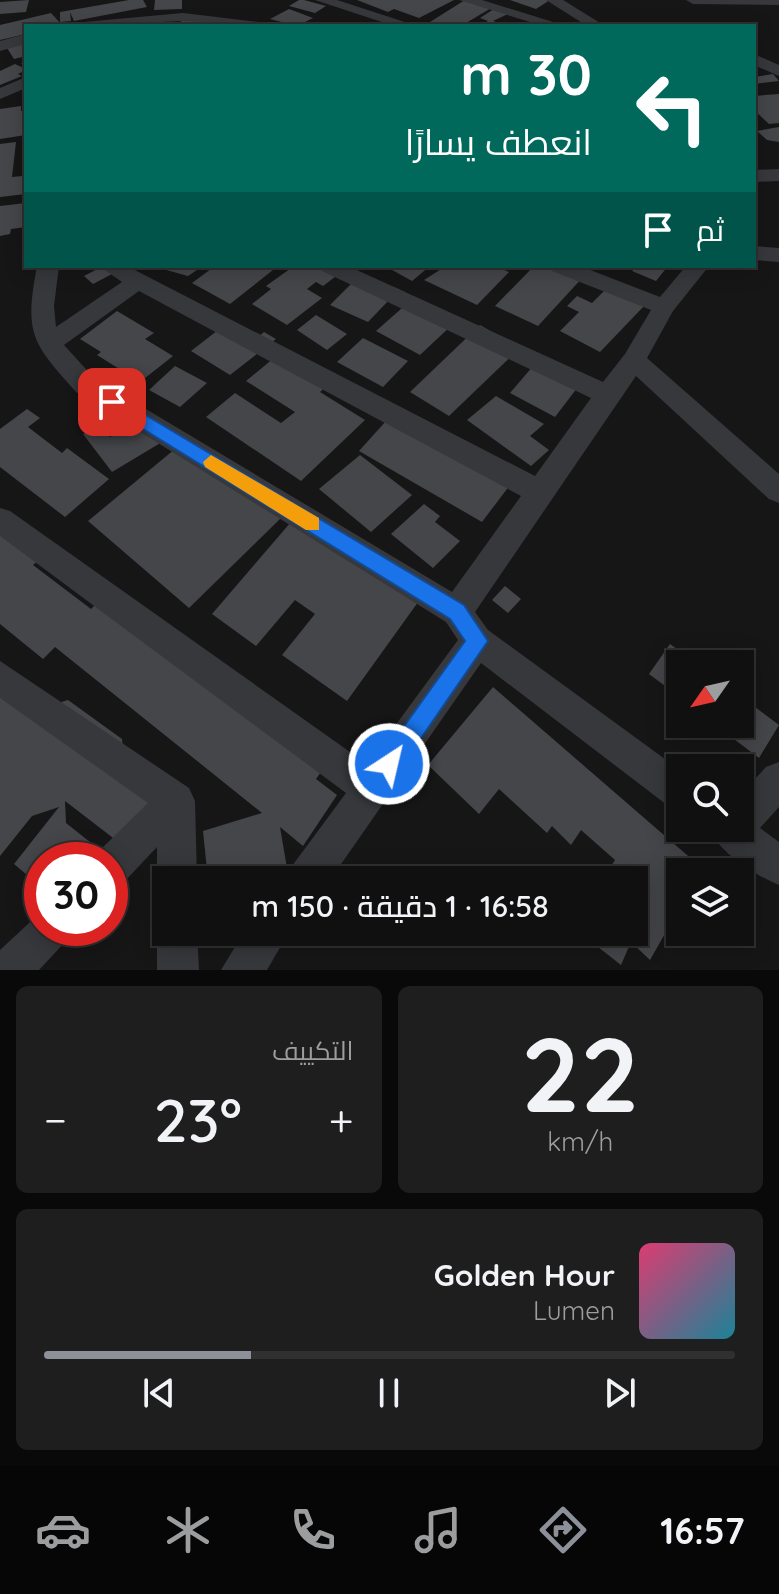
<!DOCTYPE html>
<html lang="ar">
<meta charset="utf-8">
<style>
body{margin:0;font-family:Quicksand,Cairo,sans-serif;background:#1e1e1f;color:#f1f3f6;direction:rtl;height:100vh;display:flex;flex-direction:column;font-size:30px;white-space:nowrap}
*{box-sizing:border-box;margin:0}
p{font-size:26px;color:#9c9d9f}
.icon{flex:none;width:44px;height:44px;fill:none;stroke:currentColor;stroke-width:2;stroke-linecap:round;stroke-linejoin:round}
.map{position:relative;height:970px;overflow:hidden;direction:ltr}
.details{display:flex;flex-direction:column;gap:16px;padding:16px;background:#090909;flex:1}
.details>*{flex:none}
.banner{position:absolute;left:24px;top:24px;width:732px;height:244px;border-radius:0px;box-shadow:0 4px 20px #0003,0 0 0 2px #303031;direction:rtl;background:#00695c;color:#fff;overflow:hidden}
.needle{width:52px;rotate:236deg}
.tools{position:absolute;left:666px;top:650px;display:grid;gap:16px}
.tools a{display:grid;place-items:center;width:88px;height:88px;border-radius:0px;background:#101011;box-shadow:0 4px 20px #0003,0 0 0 2px #303031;font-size:40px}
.speed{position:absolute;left:24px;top:842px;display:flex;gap:16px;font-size:40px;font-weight:700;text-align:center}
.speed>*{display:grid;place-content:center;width:104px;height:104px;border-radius:50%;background:#101011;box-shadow:0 4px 20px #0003,0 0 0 2px #303031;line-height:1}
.speed .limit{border:12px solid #d22;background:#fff;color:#111}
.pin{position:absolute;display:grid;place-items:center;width:68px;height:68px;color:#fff;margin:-34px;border-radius:16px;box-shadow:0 4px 12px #0006}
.me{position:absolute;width:88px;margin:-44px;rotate:35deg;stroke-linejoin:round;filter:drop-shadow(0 0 6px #0008)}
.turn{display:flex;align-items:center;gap:28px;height:168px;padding:0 32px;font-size:36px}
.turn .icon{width:104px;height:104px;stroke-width:2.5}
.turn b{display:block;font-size:56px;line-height:68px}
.then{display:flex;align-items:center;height:76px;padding:0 32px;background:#0003;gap:16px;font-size:30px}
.big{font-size:60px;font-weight:600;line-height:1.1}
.details .card{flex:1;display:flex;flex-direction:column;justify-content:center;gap:12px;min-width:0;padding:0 28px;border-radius:12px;background:#1e1e1f}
.details .dial{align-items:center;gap:0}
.dial b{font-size:104px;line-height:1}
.song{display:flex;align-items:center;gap:24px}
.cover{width:96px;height:96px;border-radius:12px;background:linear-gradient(135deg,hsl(340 70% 55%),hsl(190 70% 35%))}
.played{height:8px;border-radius:4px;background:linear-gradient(90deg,#8c9099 30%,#303031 30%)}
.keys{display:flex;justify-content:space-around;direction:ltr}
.heat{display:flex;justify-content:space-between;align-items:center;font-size:44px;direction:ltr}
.details .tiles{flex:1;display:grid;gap:16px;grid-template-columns:1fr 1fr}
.card:last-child{grid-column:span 2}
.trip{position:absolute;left:152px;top:866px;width:496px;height:80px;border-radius:0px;background:#101011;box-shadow:0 4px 20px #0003,0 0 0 2px #303031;font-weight:600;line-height:80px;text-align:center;direction:rtl}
.menu{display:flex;height:128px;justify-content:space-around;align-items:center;background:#060607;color:#9c9d9f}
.menu .icon{width:56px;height:56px}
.menu .active{color:#8c9099}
.menu b{font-size:36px;color:#f1f3f6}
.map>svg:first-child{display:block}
.building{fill:#45464a}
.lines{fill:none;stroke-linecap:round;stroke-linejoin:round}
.minor{fill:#37383c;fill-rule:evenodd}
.route{fill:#1a73e8;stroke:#114b97;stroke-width:2}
.slow{fill:#f59e0b}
</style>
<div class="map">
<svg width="779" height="970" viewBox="0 0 779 970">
<rect width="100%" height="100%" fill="#161617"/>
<g class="building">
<polygon points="29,0 26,12 0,14 0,2"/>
<polygon points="129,0 143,0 147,7 74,21 70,12 71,21 60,22 60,12"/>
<polygon points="155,0 182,0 182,9 154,10"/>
<polygon points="299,0 304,0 326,6 315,13 289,6"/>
<polygon points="357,0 454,0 419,18 394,9 388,12"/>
<polygon points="465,0 493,7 461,26 430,22"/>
<polygon points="510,0 550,0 536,9"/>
<polygon points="497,7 512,12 493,21 508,26 479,26 488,21 480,18"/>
<polygon points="289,9 313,18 297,26 270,19"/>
<polygon points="51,13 61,24 26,26 26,34 0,40 0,25"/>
<polygon points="187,16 237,23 233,26 176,26"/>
<polygon points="26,43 26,56 14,59 7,48"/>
<polygon points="26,62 26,70 18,74 22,76 0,85 0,71 15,64 26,69 21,63"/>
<polygon points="773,74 779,81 754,84 754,77"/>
<polygon points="779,94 779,123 769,124 754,110 754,96"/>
<polygon points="21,106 21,111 26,110 26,135 0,139 0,109"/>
<polygon points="779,127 779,142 767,140 757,131"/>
<polygon points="16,142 12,177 23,176 26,165 26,194 0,197 0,144"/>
<polygon points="26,203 26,227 11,229 10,234 0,236 0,206"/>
<polygon points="103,266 112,274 93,284 84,276"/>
<polygon points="152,266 203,266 188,276"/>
<polygon points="215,266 278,266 230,304 192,283"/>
<polygon points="294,266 324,266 339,274 323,286 316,282 307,289 322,298 287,325 252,304 271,289 266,286"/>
<polygon points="385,266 430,266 412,281"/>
<polygon points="446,266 495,266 509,272 477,305 424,280"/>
<polygon points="534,266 561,266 584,276 538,326 495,306"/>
<polygon points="629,266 668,266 656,281 632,271 635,268"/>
<polygon points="357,278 390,292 394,287 405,292 396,300 391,298 368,322 330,305"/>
<polygon points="607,288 644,306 600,352 560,331 579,312 567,306 577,296 592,303"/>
<polygon points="410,301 453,324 420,355 376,331"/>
<polygon points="117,311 154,333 145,339 173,356 140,382 97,355 101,352 80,339"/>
<polygon points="316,315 347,334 327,350 297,330"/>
<polygon points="480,325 520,348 449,416 410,392"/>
<polygon points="222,327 251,343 264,332 276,339 230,375 191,351"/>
<polygon points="363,338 408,361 383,387 337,362"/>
<polygon points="286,348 335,378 320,392 365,420 301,481 206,417 235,393 281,423 295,412 246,381"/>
<polygon points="540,358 584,379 555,417 510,393"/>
<polygon points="175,366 207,383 180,407 149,390"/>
<polygon points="496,396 544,424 530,436 549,450 531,466 467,420"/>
<polygon points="27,409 40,418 28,427 62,453 67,448 109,479 65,517 0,467 0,429"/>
<polygon points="115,416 127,419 105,431 110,437 142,419 162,442 112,472 83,434"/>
<polygon points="386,421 516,477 482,522 359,451"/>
<polygon points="181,444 282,517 189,608 88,521"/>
<polygon points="360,455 412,495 371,532 319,489"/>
<polygon points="424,504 440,516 435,522 460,541 433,568 391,534"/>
<polygon points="297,515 421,598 347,701 282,655 315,614 295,600 256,646 212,614"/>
<polygon points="0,516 41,558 33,565 91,609 102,598 328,762 316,779 337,795 303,846 280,827 289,880 208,880 203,831 262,813 55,647 43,659 0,624"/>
<polygon points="505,586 521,599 508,613 492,600"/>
<polygon points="670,644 697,664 680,664 680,697 649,674"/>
<polygon points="0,664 55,704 68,700 122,739 124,761 152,801 121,844 65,801 66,823 100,850 93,860 42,860 42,909 34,901 33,880 14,864 59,807 32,816 0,856"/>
<polygon points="493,687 702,868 700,872 680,872 680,907 650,960 631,942 621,965 579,932 619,932 626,938 621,932 634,932 634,880 602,880 615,860 581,830 571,845 552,826 547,833 499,789 479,814 428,765"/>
<polygon points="740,696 779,725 759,758 714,724 740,724"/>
</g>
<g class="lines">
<g class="minor">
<polygon points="315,0 337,0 417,26 394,26"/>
<polygon points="459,0 482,0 566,26 543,26"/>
<polygon points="546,0 563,0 605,26 587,26"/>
<polygon points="686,0 779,0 779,5 693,4"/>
<polygon points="183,13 259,22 266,26 183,21 77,26 84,22"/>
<polygon points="26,34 26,44 0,51 0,41"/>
<polygon points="754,54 779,65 779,76 754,65"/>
<polygon points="26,77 26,88 0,99 0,88"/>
<polygon points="779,169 779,181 754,182 754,170"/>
<polygon points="754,246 779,248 779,262 754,260"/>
<path d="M37 266H59L54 306 56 327 122 282 99 266H127L535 476 591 398 322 271 319 266H348L603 382 625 354 651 310 552 271 549 266H580L660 297 686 266H709L673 311 647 358 779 474V503L769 499 636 376 475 612 488 630 680 770V810L667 805 481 663 330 880H286L292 866 346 793 0 536V508L10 511 367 764 458 640 446 622 76 392C32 343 24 334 37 266ZM139 291 521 496 452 592 94 378 64 345Z"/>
<polygon points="0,661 189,788 195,801 197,880 166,880 166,895 163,894 157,880 157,847 124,882 110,887 110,860 94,860 96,854 148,803 0,698"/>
<path d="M779 762V807L760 828 779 842V885C755 875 719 853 709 828H740V795L766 767Z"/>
<polygon points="42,911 42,928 71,928 65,942 39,970 0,970 0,950"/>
<polygon points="166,916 166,932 197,932 199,970 157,970 157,932"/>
<polygon points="244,932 289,932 267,970 221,970"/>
</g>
</g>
<polygon class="route" points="112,395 464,605 488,641 397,773 389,776 381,773 377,764 465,641 450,619 106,406 103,402"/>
<polygon class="slow" points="211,455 319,518 319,530 306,530 205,467 203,462"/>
</svg>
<div class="tools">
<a><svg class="needle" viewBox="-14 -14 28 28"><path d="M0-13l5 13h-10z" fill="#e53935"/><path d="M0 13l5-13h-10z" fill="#9c9d9f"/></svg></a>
<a><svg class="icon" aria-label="search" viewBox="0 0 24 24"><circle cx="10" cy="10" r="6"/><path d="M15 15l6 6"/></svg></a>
<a><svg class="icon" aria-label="layers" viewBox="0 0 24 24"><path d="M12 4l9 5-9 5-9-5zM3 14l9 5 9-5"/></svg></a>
</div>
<div class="speed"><div class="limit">30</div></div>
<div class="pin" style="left:112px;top:402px;background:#d93025"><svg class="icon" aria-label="arrive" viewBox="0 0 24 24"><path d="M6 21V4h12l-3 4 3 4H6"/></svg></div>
<svg class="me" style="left:389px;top:764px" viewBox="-20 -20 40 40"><circle r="17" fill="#1a73e8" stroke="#fff" stroke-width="3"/><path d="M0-11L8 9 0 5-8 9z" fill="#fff"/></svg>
<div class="trip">16:58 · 1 دقيقة · 150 m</div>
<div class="banner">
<div class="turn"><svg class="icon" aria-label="left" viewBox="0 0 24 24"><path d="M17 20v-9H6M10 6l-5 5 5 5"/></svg><div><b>30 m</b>انعطف يسارًا</div></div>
<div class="then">ثم<svg class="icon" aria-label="arrive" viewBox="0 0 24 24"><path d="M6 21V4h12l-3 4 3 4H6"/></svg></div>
</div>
</div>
<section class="details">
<div class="tiles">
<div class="card dial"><b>22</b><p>km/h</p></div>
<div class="card"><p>التكييف</p>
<div class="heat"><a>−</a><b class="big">23°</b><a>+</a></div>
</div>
<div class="card">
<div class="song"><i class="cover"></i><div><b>Golden Hour</b><p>Lumen</p></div></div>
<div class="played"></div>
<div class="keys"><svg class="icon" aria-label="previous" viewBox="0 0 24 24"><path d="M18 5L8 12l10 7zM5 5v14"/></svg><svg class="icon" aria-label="pause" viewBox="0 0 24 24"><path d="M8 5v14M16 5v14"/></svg><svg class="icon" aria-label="next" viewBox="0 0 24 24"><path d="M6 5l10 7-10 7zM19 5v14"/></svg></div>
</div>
</div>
</section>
<nav class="menu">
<b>16:57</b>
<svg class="icon active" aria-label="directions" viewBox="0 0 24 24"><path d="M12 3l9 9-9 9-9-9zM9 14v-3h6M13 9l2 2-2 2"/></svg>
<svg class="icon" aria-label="music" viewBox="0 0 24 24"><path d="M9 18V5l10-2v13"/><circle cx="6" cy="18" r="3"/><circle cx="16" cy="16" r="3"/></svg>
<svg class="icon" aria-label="phone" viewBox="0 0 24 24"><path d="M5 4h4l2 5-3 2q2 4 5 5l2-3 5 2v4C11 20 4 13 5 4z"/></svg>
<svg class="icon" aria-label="climate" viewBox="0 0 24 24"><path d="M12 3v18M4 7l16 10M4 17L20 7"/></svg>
<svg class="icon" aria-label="car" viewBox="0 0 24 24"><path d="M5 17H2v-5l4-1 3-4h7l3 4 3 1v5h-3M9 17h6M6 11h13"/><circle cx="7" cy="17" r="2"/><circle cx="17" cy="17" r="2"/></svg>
</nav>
